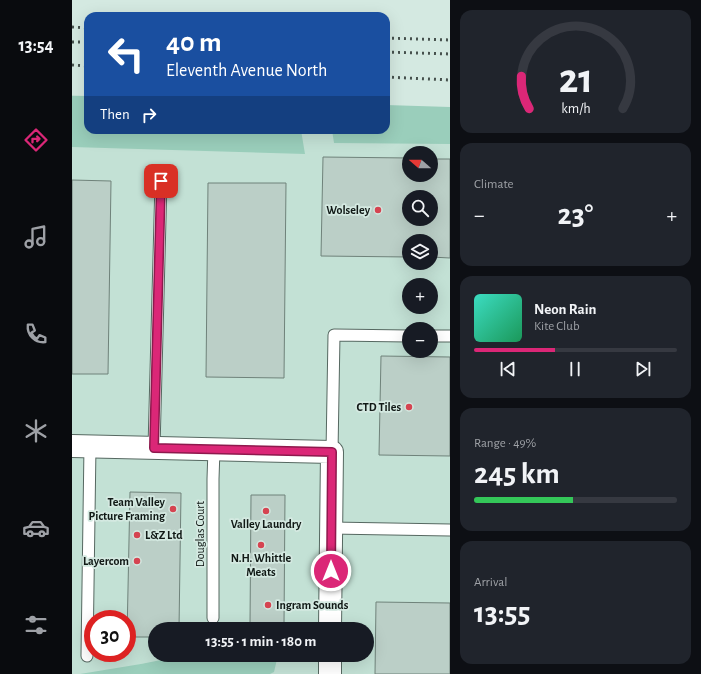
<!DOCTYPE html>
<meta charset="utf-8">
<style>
body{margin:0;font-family:"Alegreya Sans",sans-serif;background:#20242c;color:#f1f3f6;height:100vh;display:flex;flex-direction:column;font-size:15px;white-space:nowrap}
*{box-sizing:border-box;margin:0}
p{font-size:13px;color:#9ea1a6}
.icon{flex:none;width:22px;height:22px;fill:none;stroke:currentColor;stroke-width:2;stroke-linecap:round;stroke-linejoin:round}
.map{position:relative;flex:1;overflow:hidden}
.sheet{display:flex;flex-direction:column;gap:10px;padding:10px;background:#0d0f14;width:251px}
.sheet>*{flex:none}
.banner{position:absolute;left:12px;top:12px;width:306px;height:122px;border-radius:12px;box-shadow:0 4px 16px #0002;background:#1a4fa0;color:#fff;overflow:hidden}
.needle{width:26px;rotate:290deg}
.controls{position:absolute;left:330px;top:146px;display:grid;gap:8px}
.controls a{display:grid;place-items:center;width:36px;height:36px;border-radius:50%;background:#171b24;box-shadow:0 4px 16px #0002;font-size:20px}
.speed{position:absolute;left:12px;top:610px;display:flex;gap:8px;font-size:20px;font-weight:700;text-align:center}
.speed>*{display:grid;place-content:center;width:52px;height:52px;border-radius:50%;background:#171b24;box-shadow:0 4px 16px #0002;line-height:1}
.speed .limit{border:6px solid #d22;background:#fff;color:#111}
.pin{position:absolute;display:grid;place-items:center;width:34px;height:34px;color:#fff;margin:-17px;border-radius:8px;box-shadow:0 2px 6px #0006}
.me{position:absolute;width:44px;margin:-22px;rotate:0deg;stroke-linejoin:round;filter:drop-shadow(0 0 3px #0008)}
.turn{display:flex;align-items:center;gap:14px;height:84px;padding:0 16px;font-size:18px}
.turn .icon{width:52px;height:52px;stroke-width:2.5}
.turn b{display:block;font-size:28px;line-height:34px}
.then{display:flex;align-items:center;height:38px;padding:0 16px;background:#0003;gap:8px;font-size:15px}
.big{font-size:30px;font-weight:700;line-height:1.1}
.sheet .widget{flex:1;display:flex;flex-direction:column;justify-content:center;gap:6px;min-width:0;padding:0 14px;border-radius:12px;background:#20242c}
.sheet .dial{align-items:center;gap:0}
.dial svg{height:104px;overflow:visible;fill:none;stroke:#363941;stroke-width:7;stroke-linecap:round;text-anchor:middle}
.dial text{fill:#f1f3f6;stroke:none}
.song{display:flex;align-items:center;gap:12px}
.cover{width:48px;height:48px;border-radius:6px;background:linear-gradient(135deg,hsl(170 70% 55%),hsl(150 70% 35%))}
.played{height:4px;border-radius:2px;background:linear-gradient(90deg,#db2777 40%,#363941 40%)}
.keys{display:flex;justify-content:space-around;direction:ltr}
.heat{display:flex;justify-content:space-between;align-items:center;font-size:22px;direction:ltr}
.charge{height:6px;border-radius:3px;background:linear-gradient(90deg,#34c759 49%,#363941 0)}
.trip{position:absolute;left:76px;top:622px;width:226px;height:40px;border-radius:20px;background:#171b24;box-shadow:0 4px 16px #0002;font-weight:700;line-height:40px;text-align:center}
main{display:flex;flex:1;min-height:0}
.tabs{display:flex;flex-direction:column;width:72px;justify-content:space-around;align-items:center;background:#090b0e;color:#9ea1a6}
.tabs .icon{width:28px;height:28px}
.tabs .active{color:#db2777}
.tabs b{font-size:18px;color:#f1f3f6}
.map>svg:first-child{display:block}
.built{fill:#c3e1d5;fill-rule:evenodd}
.green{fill:#9acebb}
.building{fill:#bbcfc7;stroke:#6f827a;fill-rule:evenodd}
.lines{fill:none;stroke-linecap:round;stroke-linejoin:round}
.service-casing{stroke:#566861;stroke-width:13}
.minor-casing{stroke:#566861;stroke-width:24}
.service{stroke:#fff;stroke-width:11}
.minor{stroke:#fff;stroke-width:22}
.rail{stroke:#45504c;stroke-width:3;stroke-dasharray:2 4;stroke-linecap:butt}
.route-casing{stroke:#8e194d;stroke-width:10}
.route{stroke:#db2777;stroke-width:7}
.poi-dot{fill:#d54451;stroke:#d4e9e1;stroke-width:1.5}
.labels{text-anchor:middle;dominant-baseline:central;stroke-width:3.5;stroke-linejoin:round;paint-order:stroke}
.poi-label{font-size:12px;font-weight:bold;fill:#111916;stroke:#d4e9e1;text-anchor:end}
.street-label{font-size:12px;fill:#111916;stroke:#d4e9e1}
</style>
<main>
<nav class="tabs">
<b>13:54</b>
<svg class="icon active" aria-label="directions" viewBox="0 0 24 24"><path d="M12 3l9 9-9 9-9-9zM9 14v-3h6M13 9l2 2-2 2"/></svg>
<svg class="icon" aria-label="music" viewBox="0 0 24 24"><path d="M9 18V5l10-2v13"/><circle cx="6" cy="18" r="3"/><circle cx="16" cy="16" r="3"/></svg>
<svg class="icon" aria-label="phone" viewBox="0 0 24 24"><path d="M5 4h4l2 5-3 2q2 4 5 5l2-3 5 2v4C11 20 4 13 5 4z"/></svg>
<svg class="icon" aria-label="climate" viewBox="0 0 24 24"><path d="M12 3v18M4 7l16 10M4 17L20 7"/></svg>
<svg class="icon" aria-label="car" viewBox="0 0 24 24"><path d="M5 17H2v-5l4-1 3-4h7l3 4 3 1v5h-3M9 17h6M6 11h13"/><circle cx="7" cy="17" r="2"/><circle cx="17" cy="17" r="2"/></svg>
<svg class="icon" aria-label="filters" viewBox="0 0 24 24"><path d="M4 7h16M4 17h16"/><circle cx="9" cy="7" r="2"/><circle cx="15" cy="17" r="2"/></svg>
</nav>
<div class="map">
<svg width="378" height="674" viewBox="0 0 378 674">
<rect width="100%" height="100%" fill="#d4e9e1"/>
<path class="built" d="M0 95 16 96V130H314L378 112V674H0ZM337 153H359V175H337ZM337 197H359V219H337ZM337 241H359V263H337ZM337 285H359V307H337ZM337 329H359V351H337ZM21 619H55V653H21ZM83 629H295V655H83Z"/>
<g class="green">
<polygon points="0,96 16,96 16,130 229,130 233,154 0,147"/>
<polygon points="314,105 378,107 378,144 262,143 260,130 314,130"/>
<polygon points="114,655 206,655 202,672 198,674 8,674 69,664"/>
</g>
<g class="building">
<path d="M251 157 337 158V175H359V159H378V258L359 257V241H337V257L249 256ZM337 197H359V219H337Z"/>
<polygon points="0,180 39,181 36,374 0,374"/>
<polygon points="136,183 214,183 212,378 134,377"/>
<polygon points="309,356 378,357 378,456 307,455"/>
<polygon points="58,492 109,493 107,629 83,629 83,637 55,637"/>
<polygon points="179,495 213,495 212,625 178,625"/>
<polygon points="304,602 378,603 378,674 303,674"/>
</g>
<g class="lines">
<defs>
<g id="service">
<polyline points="359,336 378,336"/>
<polyline points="82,448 89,181"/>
<polyline points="260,452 262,335 337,336"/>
<polyline points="259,528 378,530"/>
<polyline points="141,618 141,479 142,449"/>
<polyline points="15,656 18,446"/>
</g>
<g id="minor">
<polyline points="0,446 260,452 258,629"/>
<polyline points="258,674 258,655"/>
</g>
</defs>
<use href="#service" class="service-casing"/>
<use href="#minor" class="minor-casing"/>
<use href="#service" class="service"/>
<use href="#minor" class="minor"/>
<g class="rail">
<polyline points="0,27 16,28"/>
<polyline points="314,38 378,40"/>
<polyline points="0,42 16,42"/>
<polyline points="314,52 378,54"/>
<polyline points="0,65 16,66"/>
<polyline points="314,77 378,80"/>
</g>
</g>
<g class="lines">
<defs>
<polyline id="route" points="89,181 82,448 260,452 259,571"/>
</defs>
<use href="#route" class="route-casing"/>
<use href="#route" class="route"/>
</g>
<g class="poi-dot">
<circle cx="306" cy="210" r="4"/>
<circle cx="337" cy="407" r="4"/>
<circle cx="101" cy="509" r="4"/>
<circle cx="194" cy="511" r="4"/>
<circle cx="65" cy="535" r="4"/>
<circle cx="189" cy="545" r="4"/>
<circle cx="65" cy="561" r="4"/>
<circle cx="196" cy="605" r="4"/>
</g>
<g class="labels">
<g class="poi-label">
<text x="298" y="210">Wolseley</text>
<text x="329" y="407">CTD Tiles</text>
<text x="93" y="502">Team Valley<tspan x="93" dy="14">Picture Framing</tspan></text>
<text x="194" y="524" text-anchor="middle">Valley Laundry</text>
<text x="73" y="535" text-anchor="start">L&amp;Z Ltd</text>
<text x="189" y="558" text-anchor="middle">N.H. Whittle<tspan x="189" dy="14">Meats</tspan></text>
<text x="57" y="561">Layercom</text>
<text x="204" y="605" text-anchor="start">Ingram Sounds</text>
</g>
<g class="street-label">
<text transform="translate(128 534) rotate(-90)">Douglas Court</text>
</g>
</g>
</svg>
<div class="controls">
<a><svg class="needle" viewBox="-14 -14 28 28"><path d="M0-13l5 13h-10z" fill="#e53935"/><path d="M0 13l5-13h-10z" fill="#9ea1a6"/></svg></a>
<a><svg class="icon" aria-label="search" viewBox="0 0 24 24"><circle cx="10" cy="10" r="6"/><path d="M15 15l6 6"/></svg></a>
<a><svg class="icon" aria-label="layers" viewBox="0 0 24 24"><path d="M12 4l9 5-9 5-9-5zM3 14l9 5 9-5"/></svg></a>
<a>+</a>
<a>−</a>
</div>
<div class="speed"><div class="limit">30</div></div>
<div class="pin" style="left:89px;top:181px;background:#d93025"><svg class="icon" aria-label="arrive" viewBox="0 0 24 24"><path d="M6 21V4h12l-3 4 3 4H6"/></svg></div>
<svg class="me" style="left:259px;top:571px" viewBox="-20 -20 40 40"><circle r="17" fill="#db2777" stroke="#fff" stroke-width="3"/><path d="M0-11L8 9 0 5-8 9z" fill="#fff"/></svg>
<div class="trip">13:55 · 1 min · 180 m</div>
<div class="banner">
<div class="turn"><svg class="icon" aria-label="left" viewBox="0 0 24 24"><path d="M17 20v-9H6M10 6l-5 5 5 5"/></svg><div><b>40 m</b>Eleventh Avenue North</div></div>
<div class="then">Then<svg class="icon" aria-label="right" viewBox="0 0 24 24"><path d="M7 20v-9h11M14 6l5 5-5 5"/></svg></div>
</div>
</div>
<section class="sheet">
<div class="widget dial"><svg viewBox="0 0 100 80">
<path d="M14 69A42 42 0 1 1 86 69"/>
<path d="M14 69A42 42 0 0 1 8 44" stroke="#db2777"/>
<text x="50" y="56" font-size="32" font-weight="700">21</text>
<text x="50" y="72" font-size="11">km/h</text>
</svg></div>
<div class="widget"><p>Climate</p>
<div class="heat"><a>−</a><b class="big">23°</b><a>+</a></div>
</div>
<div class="widget">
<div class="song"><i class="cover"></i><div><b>Neon Rain</b><p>Kite Club</p></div></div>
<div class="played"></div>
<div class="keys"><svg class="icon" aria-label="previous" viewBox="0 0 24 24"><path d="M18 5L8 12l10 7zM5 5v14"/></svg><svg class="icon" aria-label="pause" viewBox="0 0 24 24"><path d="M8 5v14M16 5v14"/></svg><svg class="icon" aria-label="next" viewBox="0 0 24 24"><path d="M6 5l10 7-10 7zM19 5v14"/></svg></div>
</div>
<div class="widget"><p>Range · 49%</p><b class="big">245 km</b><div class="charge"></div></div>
<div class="widget"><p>Arrival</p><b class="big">13:55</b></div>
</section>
</main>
